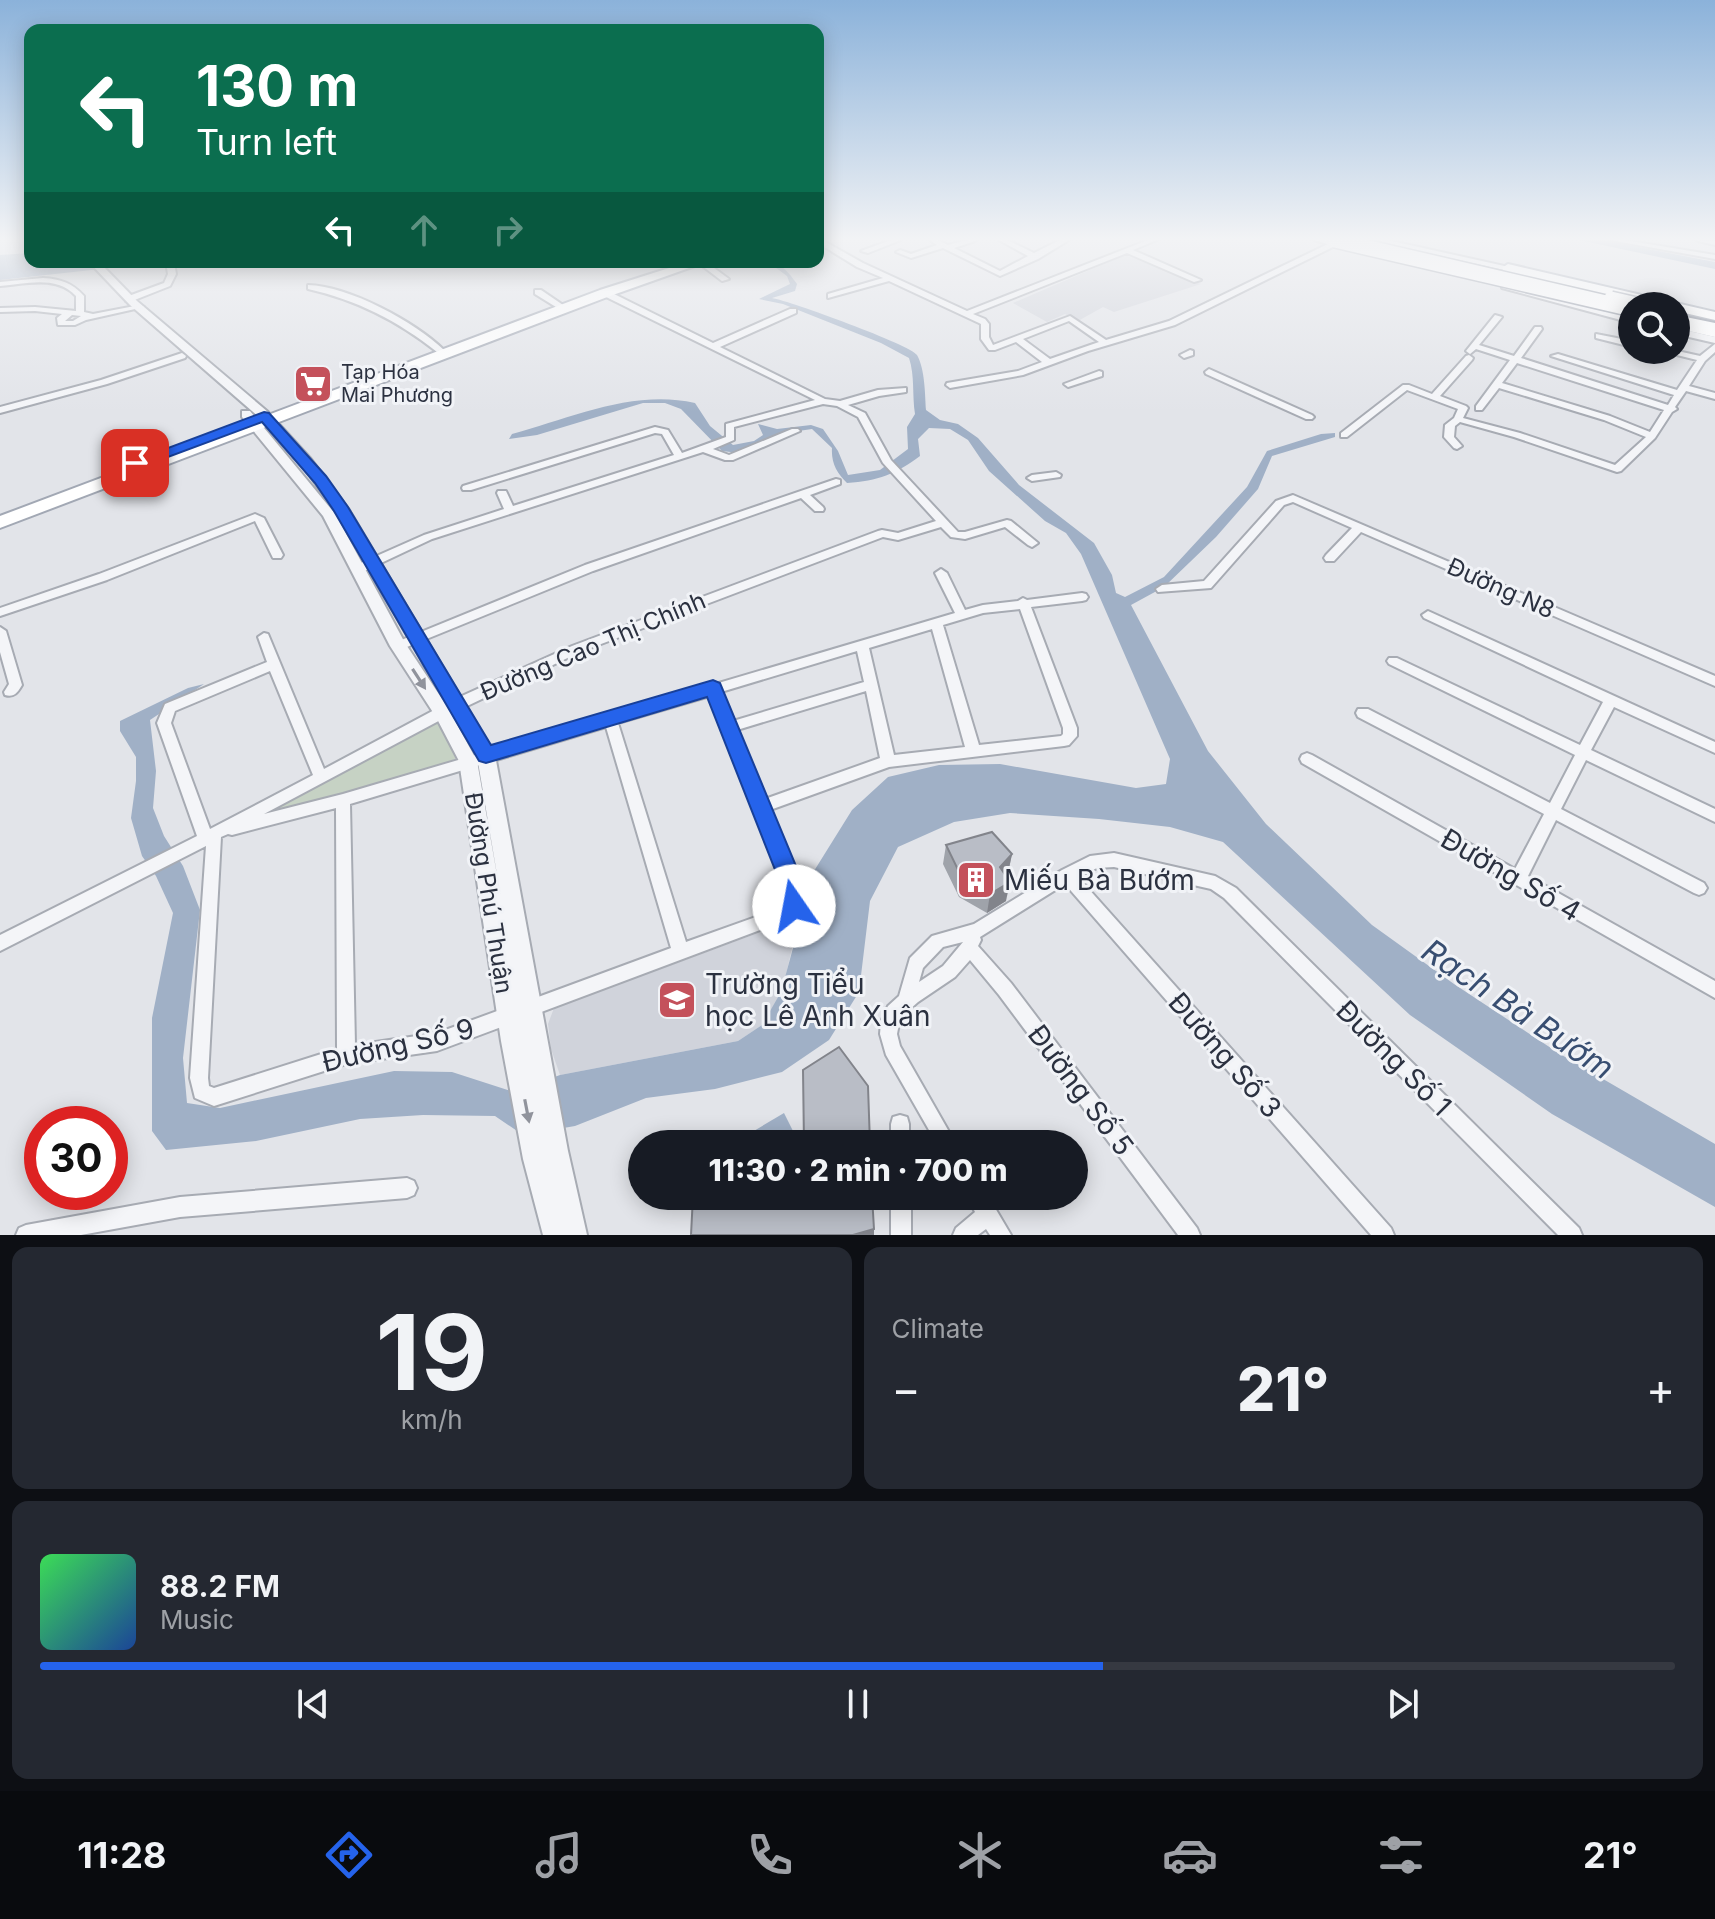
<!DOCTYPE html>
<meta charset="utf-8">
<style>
body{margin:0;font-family:Inter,sans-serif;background:#242831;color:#f1f3f6;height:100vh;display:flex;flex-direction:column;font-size:30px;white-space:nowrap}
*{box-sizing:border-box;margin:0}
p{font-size:26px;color:#9ea1a6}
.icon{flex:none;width:44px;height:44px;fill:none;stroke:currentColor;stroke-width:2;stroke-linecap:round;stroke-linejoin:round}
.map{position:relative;height:1235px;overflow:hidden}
.panel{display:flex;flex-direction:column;gap:12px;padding:12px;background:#0d0f14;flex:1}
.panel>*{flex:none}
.guide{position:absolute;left:24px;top:24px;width:800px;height:244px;border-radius:16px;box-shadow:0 4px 20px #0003;background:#0b6e4f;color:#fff;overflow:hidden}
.controls{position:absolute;left:1618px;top:292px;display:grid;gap:16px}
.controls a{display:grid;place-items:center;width:72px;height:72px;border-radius:50%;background:#171b24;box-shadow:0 4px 20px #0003;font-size:40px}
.speed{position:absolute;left:24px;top:1106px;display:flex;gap:16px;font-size:40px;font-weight:700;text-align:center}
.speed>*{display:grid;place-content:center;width:104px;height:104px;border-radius:50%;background:#171b24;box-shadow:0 4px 20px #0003;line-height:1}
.speed .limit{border:12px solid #d22;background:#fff;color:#111}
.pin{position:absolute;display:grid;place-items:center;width:68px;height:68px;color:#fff;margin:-34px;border-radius:16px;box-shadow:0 4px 12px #0006}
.me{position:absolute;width:88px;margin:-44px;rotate:348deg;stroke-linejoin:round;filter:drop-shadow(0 0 6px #0008)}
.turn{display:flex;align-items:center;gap:28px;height:168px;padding:0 40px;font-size:36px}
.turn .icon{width:104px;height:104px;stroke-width:2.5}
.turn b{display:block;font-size:56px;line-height:68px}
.lanes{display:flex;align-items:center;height:76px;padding:0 40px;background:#0003;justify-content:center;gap:40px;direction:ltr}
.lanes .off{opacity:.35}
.big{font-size:60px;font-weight:800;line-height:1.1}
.panel .card{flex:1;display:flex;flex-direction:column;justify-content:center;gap:12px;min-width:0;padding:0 28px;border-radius:16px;background:#242831}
.panel .dial{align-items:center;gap:0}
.dial b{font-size:104px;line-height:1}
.song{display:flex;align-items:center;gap:24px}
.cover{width:96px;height:96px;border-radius:12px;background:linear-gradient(135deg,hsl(130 70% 55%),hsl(220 70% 35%))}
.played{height:8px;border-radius:4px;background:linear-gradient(90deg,#2563eb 65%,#363941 65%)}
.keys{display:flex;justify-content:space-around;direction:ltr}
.heat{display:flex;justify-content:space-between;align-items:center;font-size:44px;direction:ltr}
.panel .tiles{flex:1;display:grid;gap:12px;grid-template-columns:1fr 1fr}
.card:last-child{grid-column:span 2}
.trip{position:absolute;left:628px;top:1130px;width:460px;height:80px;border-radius:40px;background:#171b24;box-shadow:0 4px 20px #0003;font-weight:800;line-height:80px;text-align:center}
.tab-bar{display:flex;height:128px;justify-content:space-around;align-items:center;background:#090b0e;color:#9ea1a6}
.tab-bar .icon{width:56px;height:56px}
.tab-bar .current{color:#2563eb}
.tab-bar b{font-size:36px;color:#f1f3f6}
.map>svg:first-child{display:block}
.built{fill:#d0d3db}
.green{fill:#c6d2c4}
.water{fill:#a0b0c6}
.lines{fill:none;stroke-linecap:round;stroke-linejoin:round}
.minor-casing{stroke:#a7abb3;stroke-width:4}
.tertiary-casing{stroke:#a7abb3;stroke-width:4}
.primary-casing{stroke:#a2a8b4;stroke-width:4}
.trunk-casing{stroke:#8a919f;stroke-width:4}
.minor{fill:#f4f5f8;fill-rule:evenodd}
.tertiary{fill:#f4f5f8;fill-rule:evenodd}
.primary{fill:#fff;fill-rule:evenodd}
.trunk{fill:#fff;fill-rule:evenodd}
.primary-bridge-casing{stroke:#a2a8b4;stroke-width:16;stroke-linecap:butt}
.trunk-bridge-casing{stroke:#8a919f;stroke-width:18;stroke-linecap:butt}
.primary-bridge{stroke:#fff;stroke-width:13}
.trunk-bridge{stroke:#fff;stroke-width:15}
.wall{fill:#9fa3aa}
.shaded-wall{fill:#82848b}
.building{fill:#b9bdc6;stroke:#82848b;stroke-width:2}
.oneway{fill:#90939c}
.route{fill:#2563eb;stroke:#184099;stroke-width:2}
.labels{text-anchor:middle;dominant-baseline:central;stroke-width:6;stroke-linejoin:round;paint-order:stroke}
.far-poi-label{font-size:20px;fill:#2b3140;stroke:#f1f3f7;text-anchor:start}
.street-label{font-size:24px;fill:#2b3140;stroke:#f1f3f7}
.near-street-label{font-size:28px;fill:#2b3140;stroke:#f1f3f7}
.near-poi-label{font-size:28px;fill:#2b3140;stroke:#f1f3f7;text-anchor:start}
.near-water-label{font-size:32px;font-style:italic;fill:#384e71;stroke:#f1f3f7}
</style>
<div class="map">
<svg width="1715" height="1235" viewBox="0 0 1715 1235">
<rect width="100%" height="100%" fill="#e2e4e9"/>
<g class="built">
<polygon points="1125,255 1201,284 1114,312 1103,307 1078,321 1065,314 1047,322 1013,303"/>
<polygon points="799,918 782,992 773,1009 762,1025 738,1041 560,1075 551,1049 548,1024 554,1008"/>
</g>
<polygon class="green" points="439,721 459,756 450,762 289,811 263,815"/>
<g class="water">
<polygon points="1579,240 1602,240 1715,262 1715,269"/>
<polygon points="30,253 30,262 132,262 110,268 0,280 0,255"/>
<path d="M768 262C781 262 790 274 797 284L795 291 772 298C790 301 911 345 917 355 925 369 925 394 926 410L940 420 958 424 978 438 1019 485 1094 543 1112 575 1116 593 1125 597 1164 577 1247 487 1267 451 1321 434 1335 433V437L1272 456 1258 489 1216 537 1164 587 1131 605 1208 751 1266 824 1372 925 1454 984 1560 1054 1715 1144V1207L1552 1114 1410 1015 1223 842 1170 827 1099 819 1010 813 954 822 898 847 870 901 859 992 829 1040 782 1072 715 1089 646 1098 575 1126 523 1135 495 1116 423 1115 360 1119 256 1141 166 1150 152 1131V1018L173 913 156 876 142 856 131 818 136 781V757L120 731V721L188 688 204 684 150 720 156 771 153 808 164 836 183 866 200 910 183 1058 187 1103 220 1108 394 1071 452 1072 514 1092 560 1075 738 1041 762 1025 781 992 814 871 852 810 888 777 939 765 1000 764 1136 788 1166 784 1170 759 1081 554 1066 533 1045 521 989 471 968 440 950 429 929 428 918 439 920 456C896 474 878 481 847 483 837 473 831 463 832 448L812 429 778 434 739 453 722 451 681 409 665 403H643L537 435 509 439 512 434C571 418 633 389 695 403L710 426 733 445 754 441 763 435 758 424 777 429 811 425 823 429 838 451 848 475 880 470 908 449 907 427 915 414C912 395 915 376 909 358L881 343 783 304 759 299 790 284 787 276Z"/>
<polygon points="784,1113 798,1141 791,1144 732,1144"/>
</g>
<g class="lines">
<defs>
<g id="minor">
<path d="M818 240H822L863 263 967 311 1148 240H1157L1133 250 1201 280 1194 282 1127 253 973 314 985 319 989 324V337L993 345 1070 316 1106 340 1169 321 1332 242 1339 244 1175 325 1088 351 1023 375 950 388 946 385 947 383 1018 371 1042 362 1016 342 995 350H989L981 339V324L979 323 889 281 828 298V294L883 278 857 267 818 243ZM1069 321 1099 342 1050 359 1023 339Z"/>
<polygon points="891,240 901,240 868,253 861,251"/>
<polygon points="930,240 938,240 948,245 967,240 976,240 975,241 954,248 1000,271 1028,256 999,240 1007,240 1034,253 1060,240 1069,240 1038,259 1000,276 943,248 911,258 896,252 900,250 911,254 937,245"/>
<polygon points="1610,240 1624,240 1715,255 1715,259"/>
<polygon points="1696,240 1715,241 1715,245 1698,241"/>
<polygon points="166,262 174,262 176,274 170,286 132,301 126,301 126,297 164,283 168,274"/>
<polygon points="697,262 706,262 729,279 722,281"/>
<path d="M43 278C61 279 72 283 84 296V312L93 314 140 305 144 307 86 320 75 325H58L57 318 62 314 35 311 0 312V308L35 307 76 311V296C56 275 26 284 0 286V282ZM72 315 81 316 73 321H65Z"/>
<path d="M308 285C349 286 415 322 444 350L437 352C398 321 357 300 308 289Z"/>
<polygon points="535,290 541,290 563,305 556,307 535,294"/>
<path d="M602 291H608L713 343 790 309H796V313L720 347 825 399 840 401 878 390 906 388V392L879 396 848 405 865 413 891 460 958 532H965L1007 520 1011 521 1038 543 1032 547 1028 545 1005 527 965 539 951 537 941 527 898 540 883 537 580 652 463 708 264 814 343 794 604 717 610 713 614 714 955 613 935 573 941 569 947 573 965 610 983 605 1018 601 1023 598 1027 600 1082 593 1086 594 1088 597 1086 600 1082 601 1031 607 1077 728V736L1069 745 1064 746 889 767 770 810 803 890 802 906 800 911 792 918 528 1017 522 1015 519 1009 522 1003 671 948 606 727 350 804 355 1045 437 1033 511 1006 517 1009 520 1015 517 1021 437 1051 346 1064 214 1106 195 1098 190 1078 206 846 0 951V935L197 836 157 723 165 704 267 662 258 637 264 633 268 634 324 769 453 700 572 646 878 531 882 530 898 533 936 521 883 463 858 417 837 406 823 404 734 427V440L713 449 729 455 792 429H798L800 431 733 460H725L703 452 432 539 362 572H354L352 569 354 566 424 535 504 509 497 493 498 491H506L513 506 674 455 662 434 655 433 471 490H463L462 488 463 486 655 427 668 430 682 453 726 437V424L815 400 602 295ZM1020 609 1063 728V734L1061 736 979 745 943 625 983 613ZM932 629 965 747 894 755 869 648ZM857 651 864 682 733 721 721 692ZM270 671 313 775 210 829 171 723 175 711ZM866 691 880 758 765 799 737 730ZM710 696 787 890 786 903 781 908 686 942 618 723ZM336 808 337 1049 214 1088 209 1086 208 1078 221 837 228 834 232 835Z"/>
<path d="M1495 315 1502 317 1479 345 1514 356 1535 327H1541L1542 329 1521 358 1668 405 1674 395 1551 356 1558 354 1677 390 1697 360 1657 350H1673L1700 356 1715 344V352L1705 361 1689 386 1715 393V399L1686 391 1675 407 1677 409 1672 412 1655 438 1621 471 1617 472 1514 437 1460 422 1455 426 1454 437 1462 446 1457 449 1454 448 1444 437 1445 425 1454 418 1458 409 1407 390 1347 437H1341V433L1403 385H1409L1432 394 1466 356 1469 355 1473 358 1472 360 1440 396 1466 406 1468 408 1463 418 1520 433 1615 465 1646 437 1604 420 1499 388 1482 410H1476V406L1510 360 1476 349 1470 354 1466 351ZM1517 363 1664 410 1650 432 1610 416 1502 383Z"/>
<polygon points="1596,334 1632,341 1632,347 1596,338"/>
<polygon points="1190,350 1193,351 1193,355 1184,358 1180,355"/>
<polygon points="182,353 186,356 185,358 107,384 0,413 0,407 101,380"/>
<polygon points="1209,369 1312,415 1314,417 1312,419 1306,419 1206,374 1205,372"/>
<polygon points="1099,371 1102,372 1102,376 1068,387 1064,384"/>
<polygon points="1056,472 1061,475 1060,477 1032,481 1027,478 1032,475"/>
<polygon points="836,479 840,480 840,484 810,495 823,507 824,509 823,511 815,511 801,498 593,571 402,649 398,650 392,646 394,643 585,565"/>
<polygon points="1293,495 1715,676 1715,686 1361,532 1334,561 1326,561 1324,558 1326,555 1352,528 1293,502 1284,505 1211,588 1158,592 1156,589 1162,585 1204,581 1276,501"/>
<polygon points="255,514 264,518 283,555 281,558 273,558 255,521 107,580 0,616 0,608 99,574"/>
<polygon points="1428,611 1715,742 1715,753 1614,707 1591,750 1715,809 1715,822 1586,760 1561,809 1704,883 1707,888 1704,893 1699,895 1694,893 1556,820 1528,876 1715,981 1715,998 1302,763 1300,759 1302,755 1307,753 1312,755 1515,869 1544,814 1358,717 1356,713 1358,709 1368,709 1550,803 1575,755 1389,664 1387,661 1389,658 1397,658 1580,745 1603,702 1424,618 1422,615"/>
<path d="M0 627 6 631 22 685C18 692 14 698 5 695L4 692 9 684 0 652Z"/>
<path d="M1114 853 1215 876 1236 888 1579 1228 1582 1235H1558L1224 898 1211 889 1114 867 1097 868 1078 877 1391 1228 1394 1235H1371L1065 884 980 937 981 940 978 946 1011 983 1197 1228 1200 1235H1178L999 995 970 960 955 977 918 1002 900 1018 897 1034 900 1046 956 1144H937L886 1055 880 1034 881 1022 888 1006 899 996 910 958 932 936 974 924 1062 870 1090 856ZM963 942 943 966 919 982 923 968 943 947Z"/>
<polygon points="900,1115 907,1117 909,1124 909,1144 891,1144 891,1124 893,1117"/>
<polygon points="407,1178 414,1181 417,1188 414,1195 407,1198 180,1217 81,1235 16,1235 19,1228 26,1225 180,1197"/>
<rect x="891" y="1196" width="20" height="39"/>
<polygon points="967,1196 988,1196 1011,1235 990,1235 986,1229 978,1235 953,1235 956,1228 975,1212"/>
</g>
<g id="tertiary">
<polygon points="1314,240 1328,240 1353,247 1348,250"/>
<polygon points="1370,240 1387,240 1527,271 1522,274"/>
<polygon points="89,262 99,262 137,301 268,412 310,458 349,510 495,755 568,1151 587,1235 543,1235 523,1159 501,1041 459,761 436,717 390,646 323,516 242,417 242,411 250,411 336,515 405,643 448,708 477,761 501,898 477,756 335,511 301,463 260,418 130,305"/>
<polygon points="1506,283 1632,317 1632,323 1502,288 1502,284"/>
<polygon points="1676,328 1715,337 1715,343 1676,334"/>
</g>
<g id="primary">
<polygon points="688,262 706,262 610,296 0,528 0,516 600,290"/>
<polygon points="1508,264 1715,312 1715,320 1676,311 1676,306 1655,306 1504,271 1502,268"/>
<polygon points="1676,320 1715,329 1715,337 1676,328"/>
</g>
<polygon id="trunk" points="1676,315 1715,323 1715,333 1676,323"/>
</defs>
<use href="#minor" class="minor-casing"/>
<use href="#tertiary" class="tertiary-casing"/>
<use href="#primary" class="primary-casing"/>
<use href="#trunk" class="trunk-casing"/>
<use href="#minor" class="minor"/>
<use href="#tertiary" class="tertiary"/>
<use href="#primary" class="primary"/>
<use href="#trunk" class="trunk"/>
<defs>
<polyline id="primary-bridge" points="1611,298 1646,306"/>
<polyline id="trunk-bridge" points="1335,240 1632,309"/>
</defs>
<use href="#primary-bridge" class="primary-bridge-casing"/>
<use href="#trunk-bridge" class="trunk-bridge-casing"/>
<use href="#primary-bridge" class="primary-bridge"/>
<use href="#trunk-bridge" class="trunk-bridge"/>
</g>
<polygon class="wall" points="946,845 1012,854 1008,873 1006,875 1006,901 987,913 959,897 943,864"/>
<g class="shaded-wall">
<polygon points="1012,854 1008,873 996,886 1000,867"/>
<polygon points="1010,882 1006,901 987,913 990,894"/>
<polygon points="874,1229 874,1235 853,1235"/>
</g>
<g class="building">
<polygon points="992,832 1012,854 1000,867 1010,882 990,894 962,878 946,845"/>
<polygon points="839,1047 868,1086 870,1144 804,1144 803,1070"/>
<polygon points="693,1196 872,1196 874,1229 853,1235 691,1235"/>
</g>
<defs><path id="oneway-solid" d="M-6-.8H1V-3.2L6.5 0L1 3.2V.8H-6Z" transform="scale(2)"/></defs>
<g class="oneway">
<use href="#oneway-solid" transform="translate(419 679) rotate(57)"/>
<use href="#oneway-solid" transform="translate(527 1111) rotate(79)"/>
</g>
<linearGradient id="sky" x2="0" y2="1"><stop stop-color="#8bb2da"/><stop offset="0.58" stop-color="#f2f3f5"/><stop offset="1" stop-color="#f2f3f5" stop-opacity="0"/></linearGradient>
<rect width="1715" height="412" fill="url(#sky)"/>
<polygon class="route" points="264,412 269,413 326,476 348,507 491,745 713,680 720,683 806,890 802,914 794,917 785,914 782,906 783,890 707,697 486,763 479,761 334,511 315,483 262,422 141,467 130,467 128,463"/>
<defs>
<symbol id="supermarket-square" viewBox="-11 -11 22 22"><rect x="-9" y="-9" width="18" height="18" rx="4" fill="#c4515b" stroke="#f1f3f7"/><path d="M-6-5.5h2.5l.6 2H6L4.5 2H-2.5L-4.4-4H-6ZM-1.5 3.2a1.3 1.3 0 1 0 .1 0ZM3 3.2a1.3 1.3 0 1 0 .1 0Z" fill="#fff"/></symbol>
<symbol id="building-square" viewBox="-11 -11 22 22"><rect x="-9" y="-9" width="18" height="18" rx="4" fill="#c4515b" stroke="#f1f3f7"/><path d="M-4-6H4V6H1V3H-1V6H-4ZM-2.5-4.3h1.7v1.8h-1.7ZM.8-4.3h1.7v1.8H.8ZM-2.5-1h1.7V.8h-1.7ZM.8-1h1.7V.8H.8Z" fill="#fff"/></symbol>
<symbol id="school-square" viewBox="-11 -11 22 22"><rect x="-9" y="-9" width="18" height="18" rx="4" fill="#c4515b" stroke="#f1f3f7"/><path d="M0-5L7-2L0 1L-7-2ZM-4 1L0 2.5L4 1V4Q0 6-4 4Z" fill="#fff"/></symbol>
</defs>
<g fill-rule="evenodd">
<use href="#supermarket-square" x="291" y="362" width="44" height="44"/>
<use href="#building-square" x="954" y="858" width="44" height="44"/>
<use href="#school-square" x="655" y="978" width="44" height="44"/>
</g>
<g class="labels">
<g class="far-poi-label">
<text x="341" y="372">Tạp Hóa<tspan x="341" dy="23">Mai Phương</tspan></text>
</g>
<g class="street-label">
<text transform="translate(1501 588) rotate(24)">Đường N8</text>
<text transform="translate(593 646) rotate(-23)">Đường Cao Thị Chính</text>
<text transform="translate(489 893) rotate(81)">Đường Phú Thuận</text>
</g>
<g class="near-street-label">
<text transform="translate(1511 875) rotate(30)">Đường Số 4</text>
<text transform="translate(398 1045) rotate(-13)">Đường Số 9</text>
<text transform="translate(1225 1055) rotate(49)">Đường Số 3</text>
<text transform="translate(1394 1058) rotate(45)">Đường Số 1</text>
<text transform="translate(1081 1090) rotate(53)">Đường Số 5</text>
</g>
<g class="near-poi-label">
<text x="1004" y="880">Miếu Bà Bướm</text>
<text x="705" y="984">Trường Tiểu<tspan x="705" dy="32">học Lê Anh Xuân</tspan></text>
</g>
<g class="near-water-label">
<text transform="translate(1518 1009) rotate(34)">Rạch Bà Bướm</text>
</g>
</g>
</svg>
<div class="controls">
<a><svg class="icon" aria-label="search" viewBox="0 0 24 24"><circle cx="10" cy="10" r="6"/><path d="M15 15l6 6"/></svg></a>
</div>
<div class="speed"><div class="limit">30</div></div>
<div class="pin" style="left:135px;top:463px;background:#d93025"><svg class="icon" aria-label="arrive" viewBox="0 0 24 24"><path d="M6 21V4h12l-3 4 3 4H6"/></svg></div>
<svg class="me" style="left:794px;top:906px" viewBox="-20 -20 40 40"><circle r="19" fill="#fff"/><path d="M0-13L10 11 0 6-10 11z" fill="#2563eb"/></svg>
<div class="trip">11:30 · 2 min · 700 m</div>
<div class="guide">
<div class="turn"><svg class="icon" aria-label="left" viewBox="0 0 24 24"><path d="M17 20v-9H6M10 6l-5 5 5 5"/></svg><div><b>130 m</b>Turn left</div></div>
<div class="lanes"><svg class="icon" aria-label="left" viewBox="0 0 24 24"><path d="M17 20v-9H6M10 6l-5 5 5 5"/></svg><svg class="icon off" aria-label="ahead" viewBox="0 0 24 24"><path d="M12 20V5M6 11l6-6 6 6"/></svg><svg class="icon off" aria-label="right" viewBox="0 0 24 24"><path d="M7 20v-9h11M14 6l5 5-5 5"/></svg></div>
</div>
</div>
<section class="panel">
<div class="tiles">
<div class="card dial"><b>19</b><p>km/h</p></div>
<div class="card"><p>Climate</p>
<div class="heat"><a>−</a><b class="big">21°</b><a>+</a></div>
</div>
<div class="card">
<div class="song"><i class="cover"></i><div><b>88.2 FM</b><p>Music</p></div></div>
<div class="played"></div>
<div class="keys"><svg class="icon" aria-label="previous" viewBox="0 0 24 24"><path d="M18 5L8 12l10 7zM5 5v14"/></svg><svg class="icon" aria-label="pause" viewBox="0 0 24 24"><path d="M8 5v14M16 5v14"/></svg><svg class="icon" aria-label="next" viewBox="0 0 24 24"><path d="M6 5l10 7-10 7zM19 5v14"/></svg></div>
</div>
</div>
</section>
<nav class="tab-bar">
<b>11:28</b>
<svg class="icon current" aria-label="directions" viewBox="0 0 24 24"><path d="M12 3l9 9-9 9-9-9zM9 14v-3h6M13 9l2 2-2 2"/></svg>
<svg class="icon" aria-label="music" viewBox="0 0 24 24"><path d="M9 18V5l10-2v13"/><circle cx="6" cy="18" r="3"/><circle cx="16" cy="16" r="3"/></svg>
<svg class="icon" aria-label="phone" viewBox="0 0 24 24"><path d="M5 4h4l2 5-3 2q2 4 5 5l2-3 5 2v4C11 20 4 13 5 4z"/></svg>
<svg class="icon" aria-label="climate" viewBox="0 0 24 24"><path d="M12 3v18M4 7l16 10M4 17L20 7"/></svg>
<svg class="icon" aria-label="car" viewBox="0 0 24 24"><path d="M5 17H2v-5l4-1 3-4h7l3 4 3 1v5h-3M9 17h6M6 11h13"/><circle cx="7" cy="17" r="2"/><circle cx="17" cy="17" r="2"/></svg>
<svg class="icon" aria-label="filters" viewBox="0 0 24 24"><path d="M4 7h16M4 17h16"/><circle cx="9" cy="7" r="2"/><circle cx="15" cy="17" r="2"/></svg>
<b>21°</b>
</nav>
